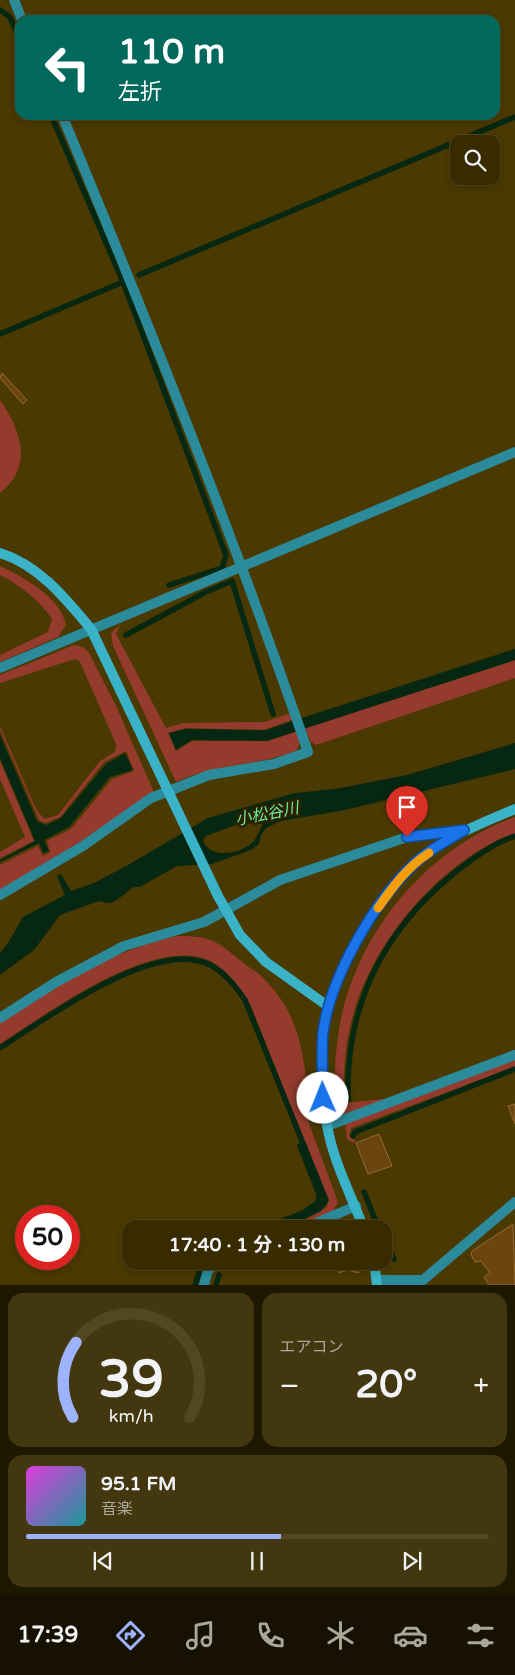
<!DOCTYPE html>
<html lang="ja">
<meta charset="utf-8">
<style>
body{margin:0;font-family:"Varela Round","Noto Sans JP",sans-serif;background:#43370f;color:#f1f3f6;height:100vh;display:flex;flex-direction:column;font-size:19px;white-space:nowrap}
*{box-sizing:border-box;margin:0}
p{font-size:16px;color:#aba799}
.icon{flex:none;width:28px;height:28px;fill:none;stroke:currentColor;stroke-width:2;stroke-linecap:round;stroke-linejoin:round}
.map{position:relative;height:1285px;overflow:hidden}
.panel{display:flex;flex-direction:column;gap:8px;padding:8px;background:#1f1800;flex:1}
.panel>*{flex:none}
.hud{position:absolute;left:15px;top:15px;width:485px;height:105px;border-radius:15px;box-shadow:0 2px 8px #0003,0 0 0 1px #524722;background:#00695c;color:#fff;overflow:hidden}
.fabs{position:absolute;left:450px;top:135px;display:grid;gap:10px}
.fabs a{display:grid;place-items:center;width:50px;height:50px;border-radius:10px;background:#382b00;box-shadow:0 2px 8px #0003,0 0 0 1px #524722;font-size:25px}
.speed{position:absolute;left:15px;top:1205px;display:flex;gap:10px;font-size:25px;font-weight:700;text-align:center}
.speed>*{display:grid;place-content:center;width:65px;height:65px;border-radius:50%;background:#382b00;box-shadow:0 2px 8px #0003,0 0 0 1px #524722;line-height:1}
.speed .limit{border:8px solid #d22;background:#fff;color:#111}
.pin{position:absolute;display:grid;place-items:center;width:42px;height:42px;color:#fff;margin:-51px -21px;border-radius:50% 50% 50% 0;rotate:-45deg;box-shadow:0 0 5px #0007}
.pin .icon{rotate:45deg}
.me{position:absolute;width:55px;margin:-28px;rotate:359deg;stroke-linejoin:round;filter:drop-shadow(0 0 4px #0008)}
.turn{display:flex;align-items:center;gap:18px;height:105px;padding:0 20px;font-size:22px}
.turn .icon{width:65px;height:65px;stroke-width:2.5}
.turn b{display:block;font-size:35px;line-height:42px}
.big{font-size:38px;font-weight:700;line-height:1.1}
.panel .card{flex:1;display:flex;flex-direction:column;justify-content:center;gap:8px;min-width:0;padding:0 18px;border-radius:15px;background:#43370f}
.panel .dial{align-items:center;gap:0}
.dial svg{height:130px;overflow:visible;fill:none;stroke:#524722;stroke-width:7;stroke-linecap:round;text-anchor:middle}
.dial text{fill:#f1f3f6;stroke:none}
.song{display:flex;align-items:center;gap:15px}
.cover{width:60px;height:60px;border-radius:8px;background:linear-gradient(135deg,hsl(300 70% 55%),hsl(180 70% 35%))}
.played{height:5px;border-radius:2px;background:linear-gradient(90deg,#9eb3fd 55%,#524722 55%)}
.keys{display:flex;justify-content:space-around;direction:ltr}
.heat{display:flex;justify-content:space-between;align-items:center;font-size:28px;direction:ltr}
.panel .tiles{flex:1;display:grid;gap:8px;grid-template-columns:1fr 1fr}
.card:last-child{grid-column:span 2}
.trip{position:absolute;left:122px;top:1220px;width:270px;height:50px;border-radius:15px;background:#382b00;box-shadow:0 2px 8px #0003,0 0 0 1px #524722;font-weight:700;line-height:50px;text-align:center}
.tab-bar{display:flex;height:80px;justify-content:space-around;align-items:center;background:#161100;color:#aba799}
.tab-bar .icon{width:35px;height:35px}
.tab-bar .active{color:#9eb3fd}
.tab-bar b{font-size:22px;color:#f1f3f6}
.map>svg:first-child{display:block}
.green{fill:#943b2d}
.water{fill:#062711;fill-rule:evenodd}
.lines{fill:none;stroke-linecap:round;stroke-linejoin:round}
.stream{stroke:#062711;stroke-width:5.5}
.building{fill:#6a450f;stroke:#966b30}
.street{stroke:#2b8b9b;stroke-width:10}
.secondary{stroke:#3ab3c8;stroke-width:10}
.route-casing{stroke:#114b97;stroke-width:12}
.route{stroke:#1a73e8;stroke-width:9}
.slow{stroke:#f59e0b;stroke-width:9}
.labels{text-anchor:middle;dominant-baseline:central;stroke-width:5;stroke-linejoin:round;paint-order:stroke}
.water-label{font-size:16px;font-style:italic;fill:#6eee95;stroke:#2b2204}
</style>
<div class="map">
<svg width="515" height="1285" viewBox="0 0 515 1285">
<rect width="100%" height="100%" fill="#4a3900"/>
<g class="green">
<path d="M0 400C21 430 34 466 0 493Z"/>
<path d="M0 566C24 577 61 598 66 625L58 637 0 662V655L48 632 52 619C40 601 19 584 0 575Z"/>
<path d="M120 624 116 634 166 728 183 723 264 722 291 713 294 719 265 730 186 728 168 733 176 751 192 741H268L297 730 300 743 296 751C257 766 214 764 176 782L113 646 111 633Z"/>
<polygon points="74,645 83,647 88,651 116,706 154,792 99,831 0,890 0,865 38,846 43,856 50,852 47,841 71,829 112,779 134,771 126,751 104,762 60,817 45,823 39,820 0,730 0,726 36,809 44,819 58,815 100,761 115,752 116,744 80,662 75,659 0,683 0,675"/>
<polygon points="515,660 515,678 316,745 311,742 305,728"/>
<polygon points="0,761 34,841 0,858 0,852 25,837 0,779"/>
<path d="M515 817V834C444 856 373 942 354 1012 345 1041 343 1073 344 1103L393 1098 344 1114 336 1106C335 1086 334 1065 337 1045 347 945 420 851 515 817Z"/>
<path d="M177 936C214 936 217 942 245 964 249 968 255 970 260 975 301 1013 304 1055 309 1108L304 1110 338 1202 333 1211 294 1229H288L327 1207 328 1201 251 1006C239 987 223 962 199 957 140 945 48 1013 0 1044V1021C55 986 112 950 177 936Z"/>
<polygon points="515,1058 515,1067 351,1128 349,1136 356,1141 354,1143 347,1139 345,1123"/>
</g>
<g class="water">
<polygon points="515,649 515,660 267,741 192,740 176,750 169,733 186,729 265,730"/>
<polygon points="0,735 37,821 46,825 61,818 106,764 125,753 133,770 110,777 69,827 44,840 49,851 43,853 39,843 0,862 0,860 35,841 0,758"/>
<path d="M515 743V769L345 810 281 821 266 828 261 835 259 844 251 850 212 864 177 866 140 887H134L114 902 107 903 99 901 60 915 34 950 0 975V953L8 943 23 917 65 895 57 876 61 874 71 891 94 883 128 865 208 818 295 793 335 789 407 775ZM241 823 263 824C260 829 257 837 254 841 241 854 211 860 203 841L206 836Z"/>
</g>
<g class="lines">
<g class="stream">
<polyline points="0,10 10,17 20,41"/>
<polyline points="51,115 123,282 226,555 222,568 169,585"/>
<polyline points="139,275 515,117"/>
<polyline points="0,334 123,282"/>
<polyline points="126,635 206,592 232,581 273,714"/>
<path d="M0 1048C46 1018 144 947 199 961 219 965 235 985 245 1000L326 1200 319 1209 277 1229"/>
<path d="M348 1100C345 1008 382 932 453 874 471 860 493 843 515 836"/>
<polyline points="353,1136 355,1132 515,1069"/>
<polyline points="364,1192 379,1229"/>
<polyline points="262,1229 303,1213 319,1202 319,1194 300,1146 304,1145"/>
<polyline points="384,1240 394,1259"/>
<polyline points="195,1285 203,1261"/>
<polyline points="216,1285 219,1275"/>
</g>
</g>
<g class="building">
<polygon points="2,373 27,400 23,404 0,378"/>
<polygon points="515,1104 515,1124 508,1106"/>
<polygon points="379,1134 392,1166 368,1174 356,1143"/>
<polygon points="339,1221 342,1229 325,1229 325,1228"/>
<polygon points="513,1224 515,1285 489,1285 484,1277 490,1273 481,1261 475,1262 471,1255 472,1251"/>
<polygon points="334,1261 356,1261 359,1273 347,1270 339,1273"/>
</g>
<g class="lines">
<g class="street">
<polyline points="14,0 22,20"/>
<polyline points="0,668 515,452"/>
<path d="M0 895 83 846 151 798 209 775 274 764 308 752C234 537 149 325 62 115"/>
<polyline points="0,1018 56,982 124,946 204,922 280,880 407,837 464,830"/>
<polyline points="327,1126 515,1055"/>
<polyline points="302,1229 356,1206"/>
<polyline points="378,1280 423,1280 515,1202"/>
<polyline points="204,1285 208,1270 222,1261"/>
</g>
<g class="secondary">
<path d="M0 553C39 565 66 599 91 629L218 896 240 935 266 962 329 1007"/>
<path d="M364 1229C351 1195 333 1161 327 1125 321 1096 321 1063 323 1034 327 983 378 892 418 860 447 837 481 823 515 809"/>
<polyline points="374,1261 377,1285"/>
</g>
</g>
<g class="lines">
<defs>
<path id="route" d="M323 1098C323 1077 321 1054 323 1033 330 977 375 900 416 862 430 849 449 840 464 830L407 837"/>
</defs>
<use href="#route" class="route-casing"/>
<use href="#route" class="route"/>
<path class="slow" d="M378 908C392 888 407 867 429 853"/>
</g>
<g class="labels">
<g class="water-label">
<text transform="translate(267 814) rotate(-11)">小松谷川</text>
</g>
</g>
</svg>
<div class="fabs">
<a><svg class="icon" aria-label="search" viewBox="0 0 24 24"><circle cx="10" cy="10" r="6"/><path d="M15 15l6 6"/></svg></a>
</div>
<div class="speed"><div class="limit">50</div></div>
<div class="pin" style="left:407px;top:837px;background:#d93025"><svg class="icon" aria-label="arrive" viewBox="0 0 24 24"><path d="M6 21V4h12l-3 4 3 4H6"/></svg></div>
<svg class="me" style="left:323px;top:1098px" viewBox="-20 -20 40 40"><circle r="19" fill="#fff"/><path d="M0-13L10 11 0 6-10 11z" fill="#1a73e8"/></svg>
<div class="trip">17:40 · 1 分 · 130 m</div>
<div class="hud">
<div class="turn"><svg class="icon" aria-label="left" viewBox="0 0 24 24"><path d="M17 20v-9H6M10 6l-5 5 5 5"/></svg><div><b>110 m</b>左折</div></div>
</div>
</div>
<section class="panel">
<div class="tiles">
<div class="card dial"><svg viewBox="0 0 100 80">
<path d="M14 69A42 42 0 1 1 86 69"/>
<path d="M14 69A42 42 0 0 1 16 23" stroke="#9eb3fd"/>
<text x="50" y="56" font-size="32" font-weight="700">39</text>
<text x="50" y="72" font-size="11">km/h</text>
</svg></div>
<div class="card"><p>エアコン</p>
<div class="heat"><a>−</a><b class="big">20°</b><a>+</a></div>
</div>
<div class="card">
<div class="song"><i class="cover"></i><div><b>95.1 FM</b><p>音楽</p></div></div>
<div class="played"></div>
<div class="keys"><svg class="icon" aria-label="previous" viewBox="0 0 24 24"><path d="M18 5L8 12l10 7zM5 5v14"/></svg><svg class="icon" aria-label="pause" viewBox="0 0 24 24"><path d="M8 5v14M16 5v14"/></svg><svg class="icon" aria-label="next" viewBox="0 0 24 24"><path d="M6 5l10 7-10 7zM19 5v14"/></svg></div>
</div>
</div>
</section>
<nav class="tab-bar">
<b>17:39</b>
<svg class="icon active" aria-label="directions" viewBox="0 0 24 24"><path d="M12 3l9 9-9 9-9-9zM9 14v-3h6M13 9l2 2-2 2"/></svg>
<svg class="icon" aria-label="music" viewBox="0 0 24 24"><path d="M9 18V5l10-2v13"/><circle cx="6" cy="18" r="3"/><circle cx="16" cy="16" r="3"/></svg>
<svg class="icon" aria-label="phone" viewBox="0 0 24 24"><path d="M5 4h4l2 5-3 2q2 4 5 5l2-3 5 2v4C11 20 4 13 5 4z"/></svg>
<svg class="icon" aria-label="climate" viewBox="0 0 24 24"><path d="M12 3v18M4 7l16 10M4 17L20 7"/></svg>
<svg class="icon" aria-label="car" viewBox="0 0 24 24"><path d="M5 17H2v-5l4-1 3-4h7l3 4 3 1v5h-3M9 17h6M6 11h13"/><circle cx="7" cy="17" r="2"/><circle cx="17" cy="17" r="2"/></svg>
<svg class="icon" aria-label="filters" viewBox="0 0 24 24"><path d="M4 7h16M4 17h16"/><circle cx="9" cy="7" r="2"/><circle cx="15" cy="17" r="2"/></svg>
</nav>
